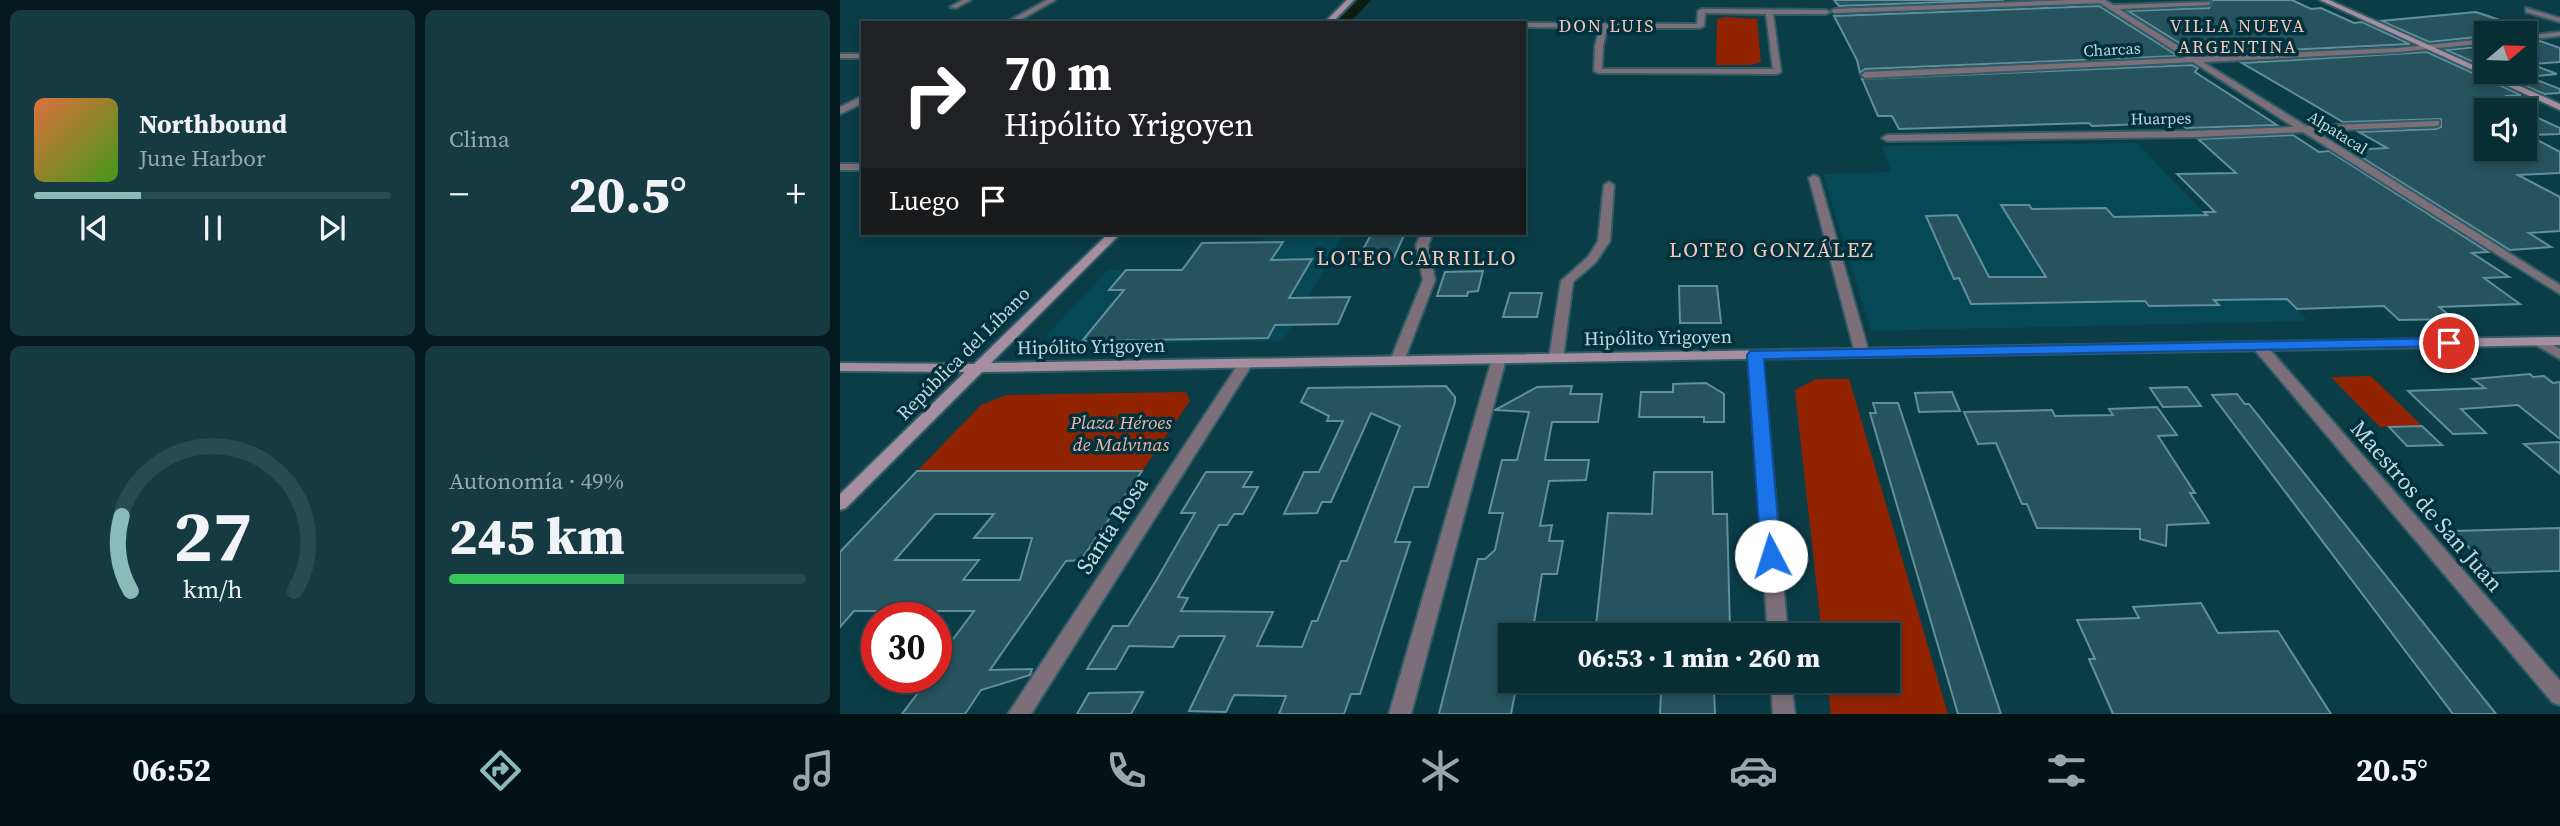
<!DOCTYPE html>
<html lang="es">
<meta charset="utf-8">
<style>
body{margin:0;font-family:"Source Serif 4",serif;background:#163a41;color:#f1f3f6;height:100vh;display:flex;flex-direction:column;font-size:26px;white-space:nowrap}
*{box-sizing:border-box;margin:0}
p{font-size:23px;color:#98a8ad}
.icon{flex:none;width:38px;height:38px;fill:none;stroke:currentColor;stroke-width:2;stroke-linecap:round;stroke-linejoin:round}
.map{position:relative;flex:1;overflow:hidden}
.drawer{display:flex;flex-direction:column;gap:10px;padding:10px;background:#04191d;width:840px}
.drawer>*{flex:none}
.top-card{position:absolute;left:21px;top:21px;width:665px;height:214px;border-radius:0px;box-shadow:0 4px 10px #0003,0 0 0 2px #294a50;background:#202124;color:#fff;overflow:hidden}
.needle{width:46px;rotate:71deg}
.buttons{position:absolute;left:1634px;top:21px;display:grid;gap:14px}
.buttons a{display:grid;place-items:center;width:63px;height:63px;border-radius:0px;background:#082e35;box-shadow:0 4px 10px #0003,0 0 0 2px #294a50;font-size:35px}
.speed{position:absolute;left:21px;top:602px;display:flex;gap:14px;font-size:35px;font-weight:700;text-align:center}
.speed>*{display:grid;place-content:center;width:91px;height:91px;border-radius:50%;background:#082e35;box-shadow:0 4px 10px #0003,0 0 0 2px #294a50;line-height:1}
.speed .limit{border:10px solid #d22;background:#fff;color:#111}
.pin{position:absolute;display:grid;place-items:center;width:60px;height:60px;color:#fff;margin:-30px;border:4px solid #fff;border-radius:50%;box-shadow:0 2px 7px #0007}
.me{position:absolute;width:77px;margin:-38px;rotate:355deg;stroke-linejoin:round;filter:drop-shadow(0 0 5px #0008)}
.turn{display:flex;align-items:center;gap:24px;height:147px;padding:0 28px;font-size:32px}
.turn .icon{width:91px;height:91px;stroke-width:2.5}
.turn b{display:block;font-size:49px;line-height:60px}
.then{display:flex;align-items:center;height:66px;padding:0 28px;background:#0003;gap:14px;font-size:26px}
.big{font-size:52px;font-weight:800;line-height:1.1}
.drawer .tile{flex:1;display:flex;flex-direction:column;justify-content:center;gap:10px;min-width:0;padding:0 24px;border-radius:10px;background:#163a41}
.drawer .dial{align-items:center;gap:0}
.dial svg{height:182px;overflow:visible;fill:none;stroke:#294a50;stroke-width:7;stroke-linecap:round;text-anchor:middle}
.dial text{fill:#f1f3f6;stroke:none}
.song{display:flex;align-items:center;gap:21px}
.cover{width:84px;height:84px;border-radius:10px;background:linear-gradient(135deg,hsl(20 70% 55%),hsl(100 70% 35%))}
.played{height:7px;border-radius:4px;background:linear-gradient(90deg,#8bbbb9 30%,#294a50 30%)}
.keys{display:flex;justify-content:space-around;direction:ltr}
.heat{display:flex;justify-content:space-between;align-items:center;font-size:38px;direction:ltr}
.charge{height:10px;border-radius:5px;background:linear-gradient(90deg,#34c759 49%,#294a50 0)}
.drawer .tiles{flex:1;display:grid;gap:10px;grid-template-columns:repeat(2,1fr)}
.trip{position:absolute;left:658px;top:623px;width:402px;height:70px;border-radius:0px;background:#082e35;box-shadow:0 4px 10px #0003,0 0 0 2px #294a50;font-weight:800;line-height:70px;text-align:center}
.tabs{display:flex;height:112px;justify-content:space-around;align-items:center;background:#031215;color:#98a8ad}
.tabs .icon{width:49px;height:49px}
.tabs .selected{color:#8bbbb9}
.tabs b{font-size:32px;color:#f1f3f6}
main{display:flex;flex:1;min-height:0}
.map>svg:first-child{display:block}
.built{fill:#064855}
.green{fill:#912300}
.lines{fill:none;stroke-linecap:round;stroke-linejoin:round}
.canal{fill:#0c1e13;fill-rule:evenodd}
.building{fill:#26535e;stroke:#618f9b;stroke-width:2;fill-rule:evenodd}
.minor-casing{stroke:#2f5c65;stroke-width:4}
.secondary-casing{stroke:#2f5c65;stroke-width:4}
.minor{fill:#7d6f79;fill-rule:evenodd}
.secondary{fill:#a58e9f;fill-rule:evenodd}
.route{fill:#1a73e8;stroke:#114b97;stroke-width:2}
.labels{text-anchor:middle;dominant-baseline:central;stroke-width:7;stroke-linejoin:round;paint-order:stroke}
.far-street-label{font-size:16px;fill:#c1d8df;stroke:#00323d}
.far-neighbourhood-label{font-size:18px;letter-spacing:2px;fill:#f7c6b8;stroke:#00323d}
.street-label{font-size:19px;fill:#c1d8df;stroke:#00323d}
.park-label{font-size:19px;font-style:italic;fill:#f3b5a5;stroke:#00323d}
.neighbourhood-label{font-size:21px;letter-spacing:2px;fill:#f7c6b8;stroke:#00323d}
.near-street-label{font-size:23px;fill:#c1d8df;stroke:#00323d}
</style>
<main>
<section class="drawer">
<div class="tiles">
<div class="tile">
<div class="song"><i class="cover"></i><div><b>Northbound</b><p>June Harbor</p></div></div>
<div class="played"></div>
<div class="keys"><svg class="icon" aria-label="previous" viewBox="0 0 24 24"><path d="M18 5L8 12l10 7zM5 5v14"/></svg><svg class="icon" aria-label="pause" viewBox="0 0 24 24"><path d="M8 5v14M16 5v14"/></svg><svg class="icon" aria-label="next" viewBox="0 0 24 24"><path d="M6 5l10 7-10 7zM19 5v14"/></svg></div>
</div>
<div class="tile"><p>Clima</p>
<div class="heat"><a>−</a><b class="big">20.5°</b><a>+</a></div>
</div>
<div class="tile dial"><svg viewBox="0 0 100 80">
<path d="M14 69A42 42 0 1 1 86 69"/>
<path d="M14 69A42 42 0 0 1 10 36" stroke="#8bbbb9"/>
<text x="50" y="56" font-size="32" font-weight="700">27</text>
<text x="50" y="72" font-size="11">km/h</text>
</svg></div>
<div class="tile"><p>Autonomía · 49%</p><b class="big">245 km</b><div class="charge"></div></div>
</div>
</section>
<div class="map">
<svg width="1720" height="714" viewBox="0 0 1720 714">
<rect width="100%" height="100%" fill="#0b3d47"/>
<g class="built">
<polygon points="1297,143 1468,321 1031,331 983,174 1051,172 1042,146"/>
<polygon points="427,233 505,233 443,341 213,345 206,336 268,270 403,269"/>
</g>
<g class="green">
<polygon points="885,17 917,19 921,62 911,65 876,65 877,19"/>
<polygon points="1531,376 1582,426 1540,427 1491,377"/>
<polygon points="976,379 1009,379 1108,714 991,714 987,681 1048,681 1048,635 982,635 955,390"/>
<polygon points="346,392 350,401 302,471 77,471 141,405 167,395"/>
</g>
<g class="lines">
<polygon class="canal" points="518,0 531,0 510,23 495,23"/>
</g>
<g class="building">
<polygon points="994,0 1164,0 999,6"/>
<polygon points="1373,0 1452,0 1471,9 1481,8 1514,23 1522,22 1570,44 1386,53 1372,45 1366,54 1357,54 1288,11 1369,8"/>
<polygon points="1259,6 1338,56 1025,69 1020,73 1017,60 994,16"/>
<polygon points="1636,12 1689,30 1672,31 1678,33 1647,33 1647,36 1589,42 1541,21"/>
<polygon points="1700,41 1720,48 1720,62 1691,64 1717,74 1689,77 1720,89 1720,93 1704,94 1655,72 1685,72 1685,43"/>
<polygon points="1647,46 1647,68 1606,50"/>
<polygon points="1587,52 1681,95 1665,96 1675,100 1661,101 1682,110 1647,110 1647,149 1685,149 1685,112 1720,128 1720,134 1688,135 1720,152 1720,173 1678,175 1720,197 1720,231 1689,233 1711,247 1670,250 1510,150 1547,148 1519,132 1596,129 1601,127 1601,119 1503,122 1402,63"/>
<polygon points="1352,65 1358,68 1355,72 1437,125 1346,128 1339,123 1329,123 1252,126 1249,123 1059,129 1052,116 1038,116 1022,79"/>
<polygon points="1453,135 1479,152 1489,151 1648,252 1632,253 1669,277 1644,278 1680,304 1599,307 1614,319 1559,320 1544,306 1457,309 1447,299 1374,300 1379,305 1309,306 1305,301 1131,304 1119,278 1114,279 1086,216 1117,215 1149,277 1206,277 1161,205 1189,205 1192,209 1266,208 1274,217 1367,215 1364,212 1375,212 1337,174 1396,173 1358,139"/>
<polygon points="532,233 565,233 551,264 515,264"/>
<polygon points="443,242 431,260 472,259 449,298 510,297 498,324 435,325 428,338 242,341 284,290 269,290 286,270 342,270 362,243"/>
<polygon points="643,271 638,291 628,292 627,296 597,296 605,272"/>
<polygon points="839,286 877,286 881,323 840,323"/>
<polygon points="670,293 702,293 697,317 663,317"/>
<polygon points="1690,374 1693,377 1704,376 1713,383 1720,382 1720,439 1678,405 1621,409 1646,433 1613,434 1568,391 1645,388 1633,379"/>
<polygon points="866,383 884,394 884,422 864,422 864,417 799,417 801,392 833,392 833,384"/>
<polygon points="606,386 615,397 615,402 588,487 574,487 555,542 570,542 520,694 511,694 504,714 439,714 446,696 394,695 386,712 349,711 385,636 339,636 333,647 289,646 276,669 247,669 273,626 288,626 317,579 355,513 341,513 366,472 412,472 403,487 418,487 403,514 394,514 387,525 379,525 338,597 348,598 341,611 433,612 417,646 462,647 472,621 477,621 501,561 507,561 560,426 531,413 491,502 482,502 477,513 444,514 464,472 479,472 503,421 487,421 489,416 461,402 468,388"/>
<polygon points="732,386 730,394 762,394 758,422 712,422 705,460 749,460 746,480 709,481 700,526 712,525 709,541 723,541 717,574 702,574 692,635 670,635 670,685 677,683 671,714 599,714 638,559 645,559 655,550 663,513 649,513 662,460 677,460 689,412 655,410 697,387"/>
<polygon points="1347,387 1361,406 1323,407 1310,388"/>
<polygon points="1112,392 1120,411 1079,412 1075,393"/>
<polygon points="1397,394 1405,404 1409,404 1656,714 1613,714 1372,395"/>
<polygon points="1033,403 1058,403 1161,714 1118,714 1030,413 1036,413"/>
<polygon points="1317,407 1337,435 1318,436 1355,493 1350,493 1369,523 1327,525 1326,546 1300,539 1300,529 1197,528 1187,504 1182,504 1156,443 1138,444 1124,412 1212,410 1215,416 1273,415 1269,409"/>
<polygon points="1582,426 1602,445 1567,446 1549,427"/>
<polygon points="1720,442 1720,474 1684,444"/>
<path d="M77 471H302L241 560 226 561 150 670 192 669 190 675 141 690 125 714H62L90 677H96V662L134 611H14L0 627V552ZM95 514H154L134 538H192L180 580H123L139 560H55Z"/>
<polygon points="814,472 872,472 873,514 887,514 890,630 882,631 882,635 755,635 768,513 812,514"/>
<polygon points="1720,528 1720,571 1652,573 1614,531"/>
<polygon points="1361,603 1378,633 1438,631 1491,714 1273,714 1249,659 1255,659 1237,620 1299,618 1293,607"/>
<polygon points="303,692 291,714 237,714 249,693"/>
<polygon points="821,693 874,693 875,714 820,714"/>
</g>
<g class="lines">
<defs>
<g id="minor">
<polygon points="123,0 131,0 116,8 110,7"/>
<polygon points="207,0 215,0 175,23 165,23"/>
<polygon points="1233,0 1265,0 1273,5 1371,2 1369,5 1279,9 1356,57 1558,48 1647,39 1647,43 1558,52 1363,62 1466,126 1599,121 1599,125 1596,126 1475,131 1720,285 1720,294 1463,132 1355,137 1047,141 1042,138 1047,135 1355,131 1454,127 1353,62 1025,78 1021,75 1025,72 1346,58 1260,3 995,13 991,11 995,9"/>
<polygon points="1686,8 1720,18 1720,22 1686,12"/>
<path d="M862 9 986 10 990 12 986 14H933L941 72 937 74 758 73 754 71 755 46 760 28 684 27V23L857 24 858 11ZM865 13 926 14 933 69H762L763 46 767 28H860L864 26Z"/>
<polygon points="524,21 556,21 560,23 520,23"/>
<polygon points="1720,32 1720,36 1685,40 1685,36"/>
<rect x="0" y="54" width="23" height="4"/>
<polygon points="23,96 23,103 0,114 0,107"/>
<rect x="0" y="164" width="23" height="6"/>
<polygon points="974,175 979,178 1029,353 1027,356 1022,357 1015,353 969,178"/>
<polygon points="769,182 774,185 770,241 756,262 733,282 723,358 716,362 711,361 709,358 721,281 748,257 758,241 764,185"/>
<polygon points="581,233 593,233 588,245 595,280 564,361 557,365 550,361 583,280 576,245"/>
<polygon points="1701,338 1720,349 1720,359 1696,345 1694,342 1696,339"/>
<polygon points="1419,342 1424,343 1720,681 1720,705 1713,703 1414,349 1412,346"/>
<polygon points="915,351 922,355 948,635 928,635 908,355"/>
<polygon points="659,355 666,359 571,714 549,714 652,359"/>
<polygon points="406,359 413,363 191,714 168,714 399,363"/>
<polygon points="931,681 951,681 955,714 933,714"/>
</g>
<g id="secondary">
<polygon points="507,0 514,0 492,23 484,23"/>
<polygon points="1480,0 1489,0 1720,104 1720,110"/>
<polygon points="269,233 281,233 151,363 1720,337 1720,345 142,372 6,508 0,510 0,494 125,372 0,371 0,363 134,364"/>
</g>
</defs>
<use href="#minor" class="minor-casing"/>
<use href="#secondary" class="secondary-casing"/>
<use href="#minor" class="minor"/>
<use href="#secondary" class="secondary"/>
</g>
<polygon class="route" points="1609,338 1616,343 1614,346 924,359 941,556 938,561 931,564 924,561 921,556 907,355 910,351"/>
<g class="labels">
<g class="far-street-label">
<text transform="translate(1272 49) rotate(-3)">Charcas</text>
<text transform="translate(1321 118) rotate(-1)">Huarpes</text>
<text transform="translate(1498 132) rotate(32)">Alpatacal</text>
</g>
<g class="far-neighbourhood-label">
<text x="767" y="25">DON LUIS</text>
<text x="1398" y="25">VILLA NUEVA<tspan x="1398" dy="21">ARGENTINA</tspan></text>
</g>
<g class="street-label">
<text transform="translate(818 337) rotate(-1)">Hipólito Yrigoyen</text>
<text transform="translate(251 346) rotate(-1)">Hipólito Yrigoyen</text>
<text transform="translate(123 353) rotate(-45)">República del Líbano</text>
</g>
<g class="park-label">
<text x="281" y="422">Plaza Héroes<tspan x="281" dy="22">de Malvinas</tspan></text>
</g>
<g class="neighbourhood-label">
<text x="932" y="249">LOTEO GONZÁLEZ</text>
<text x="577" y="257">LOTEO CARRILLO</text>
</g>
<g class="near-street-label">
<text transform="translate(1587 506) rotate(49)">Maestros de San Juan</text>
<text transform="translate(272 525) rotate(-57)">Santa Rosa</text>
</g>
</g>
</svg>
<div class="buttons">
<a><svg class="needle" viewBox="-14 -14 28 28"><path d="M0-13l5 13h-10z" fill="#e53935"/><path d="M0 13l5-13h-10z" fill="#98a8ad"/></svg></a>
<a><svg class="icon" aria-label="sound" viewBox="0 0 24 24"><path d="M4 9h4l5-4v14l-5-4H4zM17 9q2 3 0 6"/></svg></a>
</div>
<div class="speed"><div class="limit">30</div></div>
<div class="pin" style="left:1609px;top:343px;background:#d93025"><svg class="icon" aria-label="arrive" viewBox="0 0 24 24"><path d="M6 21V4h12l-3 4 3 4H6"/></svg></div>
<svg class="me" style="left:931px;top:556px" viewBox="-20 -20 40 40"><circle r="19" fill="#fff"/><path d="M0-13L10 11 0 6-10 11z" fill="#1a73e8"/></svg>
<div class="trip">06:53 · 1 min · 260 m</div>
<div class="top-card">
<div class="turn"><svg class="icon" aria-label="right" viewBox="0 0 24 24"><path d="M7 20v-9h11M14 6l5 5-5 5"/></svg><div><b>70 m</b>Hipólito Yrigoyen</div></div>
<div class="then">Luego<svg class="icon" aria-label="arrive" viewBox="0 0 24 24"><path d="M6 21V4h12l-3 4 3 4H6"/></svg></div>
</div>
</div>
</main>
<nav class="tabs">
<b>06:52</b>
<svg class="icon selected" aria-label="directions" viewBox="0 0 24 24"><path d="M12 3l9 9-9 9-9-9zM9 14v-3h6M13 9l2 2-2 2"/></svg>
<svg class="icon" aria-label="music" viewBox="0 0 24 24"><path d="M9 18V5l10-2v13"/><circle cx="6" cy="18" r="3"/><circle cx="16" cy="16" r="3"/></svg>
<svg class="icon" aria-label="phone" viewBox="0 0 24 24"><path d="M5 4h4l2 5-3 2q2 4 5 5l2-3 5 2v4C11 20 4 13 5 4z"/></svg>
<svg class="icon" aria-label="climate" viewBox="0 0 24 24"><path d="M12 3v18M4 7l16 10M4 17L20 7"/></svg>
<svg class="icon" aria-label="car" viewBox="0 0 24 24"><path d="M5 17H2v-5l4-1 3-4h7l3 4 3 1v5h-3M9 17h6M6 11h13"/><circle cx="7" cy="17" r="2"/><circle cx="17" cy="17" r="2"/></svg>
<svg class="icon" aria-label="filters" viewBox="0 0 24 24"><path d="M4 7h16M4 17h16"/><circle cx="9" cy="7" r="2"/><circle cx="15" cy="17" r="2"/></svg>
<b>20.5°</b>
</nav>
